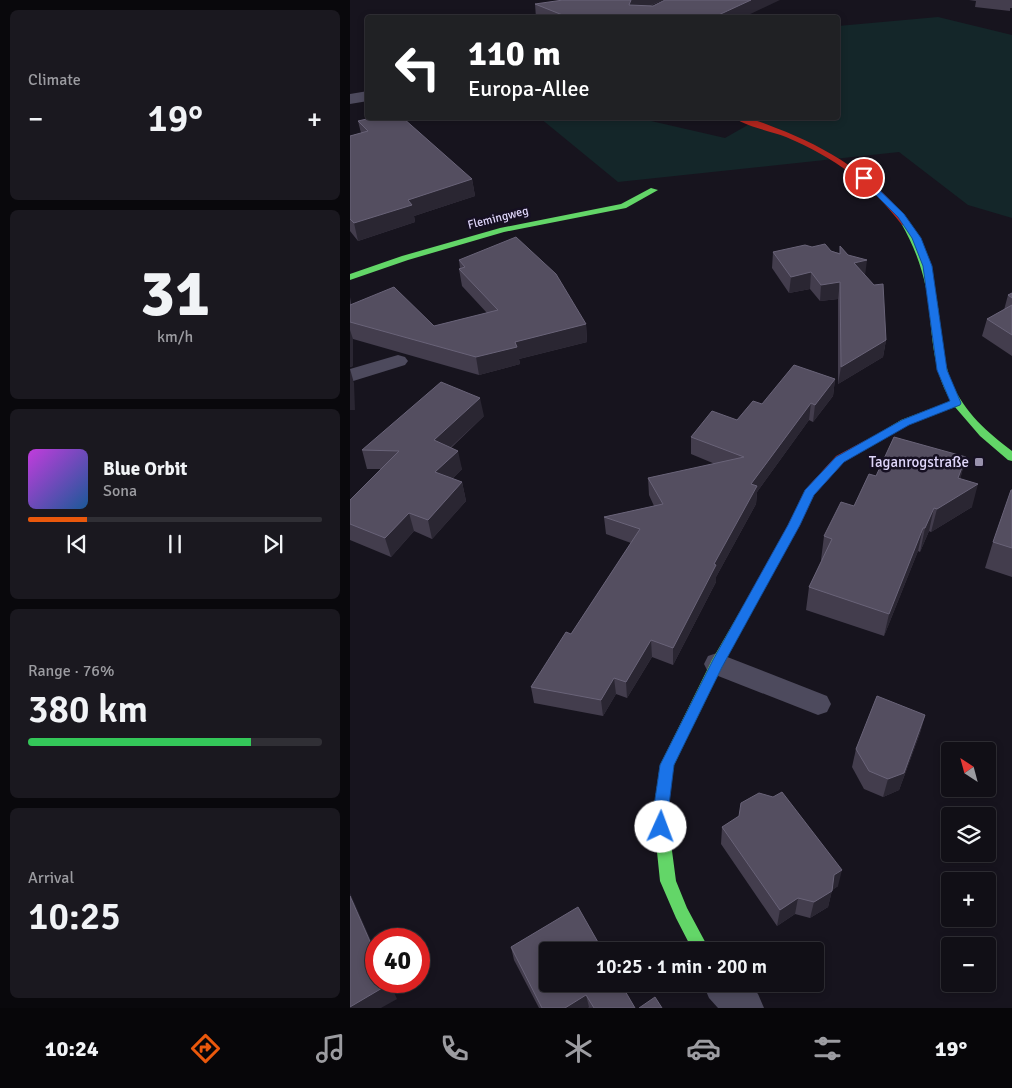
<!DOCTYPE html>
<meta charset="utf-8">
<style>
body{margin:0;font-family:Signika,sans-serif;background:#1a181f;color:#f1f3f6;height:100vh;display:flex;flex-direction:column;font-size:19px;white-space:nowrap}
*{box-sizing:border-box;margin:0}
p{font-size:16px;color:#9c9ca1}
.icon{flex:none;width:28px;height:28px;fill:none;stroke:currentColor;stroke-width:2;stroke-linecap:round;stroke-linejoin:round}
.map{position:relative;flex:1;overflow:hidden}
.sheet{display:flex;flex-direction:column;gap:10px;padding:10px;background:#09080c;width:350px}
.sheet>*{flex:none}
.banner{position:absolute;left:15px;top:15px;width:475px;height:105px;border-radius:5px;box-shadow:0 2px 8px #0003,0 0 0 1px #302f35;background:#202124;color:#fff;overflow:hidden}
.needle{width:32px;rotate:324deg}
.fabs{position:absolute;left:591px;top:742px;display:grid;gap:10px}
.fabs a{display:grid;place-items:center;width:55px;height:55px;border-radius:5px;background:#110f16;box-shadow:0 2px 8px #0003,0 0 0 1px #302f35;font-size:25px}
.speed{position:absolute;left:15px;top:928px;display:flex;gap:10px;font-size:25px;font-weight:700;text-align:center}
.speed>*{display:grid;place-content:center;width:65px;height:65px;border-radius:50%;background:#110f16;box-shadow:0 2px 8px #0003,0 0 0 1px #302f35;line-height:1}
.speed .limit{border:8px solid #d22;background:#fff;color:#111}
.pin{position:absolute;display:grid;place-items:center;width:42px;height:42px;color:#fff;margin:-21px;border:2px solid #fff;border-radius:50%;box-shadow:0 1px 5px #0007}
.me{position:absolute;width:55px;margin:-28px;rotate:2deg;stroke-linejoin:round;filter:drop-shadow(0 0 4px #0008)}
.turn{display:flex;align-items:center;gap:18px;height:105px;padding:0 20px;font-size:22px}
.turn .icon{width:65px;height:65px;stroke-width:2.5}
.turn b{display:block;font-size:35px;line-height:42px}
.big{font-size:38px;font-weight:600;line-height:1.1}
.sheet .widget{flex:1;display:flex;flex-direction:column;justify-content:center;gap:8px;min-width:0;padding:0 18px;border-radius:8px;background:#1a181f}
.sheet .dial{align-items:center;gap:0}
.dial b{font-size:65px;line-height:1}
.song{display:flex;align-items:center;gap:15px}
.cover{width:60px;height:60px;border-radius:8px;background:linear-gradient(135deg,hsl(290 70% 55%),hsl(210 70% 35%))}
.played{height:5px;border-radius:2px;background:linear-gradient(90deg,#ea580c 20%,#302f35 20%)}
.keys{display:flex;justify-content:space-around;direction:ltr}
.heat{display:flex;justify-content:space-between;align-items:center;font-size:28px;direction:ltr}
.charge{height:8px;border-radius:4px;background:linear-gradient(90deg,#34c759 76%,#302f35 0)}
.trip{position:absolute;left:189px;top:942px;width:285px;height:50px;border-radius:5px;background:#110f16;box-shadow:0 2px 8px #0003,0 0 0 1px #302f35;font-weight:600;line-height:50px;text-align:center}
.dock{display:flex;height:80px;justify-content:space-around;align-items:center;background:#070609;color:#9c9ca1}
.dock .icon{width:35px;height:35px}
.dock .on{color:#ea580c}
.dock b{font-size:22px;color:#f1f3f6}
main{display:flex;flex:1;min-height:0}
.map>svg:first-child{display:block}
.green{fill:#142629}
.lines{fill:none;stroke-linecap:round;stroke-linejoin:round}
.lane{fill:#4d4a5d;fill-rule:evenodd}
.street{fill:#4d4a5d;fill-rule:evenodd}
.fast{fill:#63d668;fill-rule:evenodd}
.jam{fill:#b3261e;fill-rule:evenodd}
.wall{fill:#433d4d}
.shaded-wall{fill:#2a2632}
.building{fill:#544e60;stroke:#696378}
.route{fill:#1a73e8;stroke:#114b97}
.poi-dot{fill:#9992ad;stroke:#161022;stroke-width:2}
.labels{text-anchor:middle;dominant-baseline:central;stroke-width:5;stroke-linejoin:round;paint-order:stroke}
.far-street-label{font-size:12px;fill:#dfd6fa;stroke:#161022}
.poi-label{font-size:15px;fill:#dfd6fa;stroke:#161022;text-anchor:end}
</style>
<main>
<section class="sheet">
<div class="widget"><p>Climate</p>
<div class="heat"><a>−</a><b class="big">19°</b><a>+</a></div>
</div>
<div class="widget dial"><b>31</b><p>km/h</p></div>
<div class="widget">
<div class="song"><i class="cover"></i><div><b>Blue Orbit</b><p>Sona</p></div></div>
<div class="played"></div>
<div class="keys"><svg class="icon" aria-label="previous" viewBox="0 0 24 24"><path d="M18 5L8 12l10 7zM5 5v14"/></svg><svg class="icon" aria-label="pause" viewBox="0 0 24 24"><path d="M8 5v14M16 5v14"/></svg><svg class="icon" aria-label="next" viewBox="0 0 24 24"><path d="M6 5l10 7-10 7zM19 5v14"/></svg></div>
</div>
<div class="widget"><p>Range · 76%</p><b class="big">380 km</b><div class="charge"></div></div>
<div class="widget"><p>Arrival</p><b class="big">10:25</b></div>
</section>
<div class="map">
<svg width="662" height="1008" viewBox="0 0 662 1008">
<rect width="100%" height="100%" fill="#17141e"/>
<polygon class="green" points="588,17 662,35 662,218 618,205 549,152 268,182 190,118 288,118 375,138 410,118 488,118 488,26"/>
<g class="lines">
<g class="lane">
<polygon points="48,355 55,357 58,361 55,365 0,382 0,369"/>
<polygon points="367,653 477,696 481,704 477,712 468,715 358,672 354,664 358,656"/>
</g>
<g class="street">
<polygon points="18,91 18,101 0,104 0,94"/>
<polygon points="353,984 399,984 408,994 414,1008 368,1008 359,998"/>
</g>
<g class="fast">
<polygon points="301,188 308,190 276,208 154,232 58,260 0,280 0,274 52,256 150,228 271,204"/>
<path d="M555 220 558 221C577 250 585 281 589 315 592 338 593 362 602 383 614 412 638 433 662 451V461L658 460 630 436 605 407 559 424 520 447 516 448 511 444 551 420 601 401C580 367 583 326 576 288 571 264 563 244 551 223Z"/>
<polygon points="404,592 408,594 410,597 372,667 324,765 317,813 326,881 337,908 360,951 343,951 326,918 310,881 303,813 310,765 362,660 400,594"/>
</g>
<g class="jam">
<path d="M385 118C399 116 413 123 426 128 479 148 525 177 559 223L558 225H552C520 183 485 158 436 137 421 131 397 127 385 118Z"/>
<polygon points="516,440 520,441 521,444 520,447 494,462 464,495 450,525 408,600 400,600 398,597 438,525 455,490 486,456"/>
</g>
</g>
<g class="wall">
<polygon points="313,0 300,6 392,18 186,18 185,4"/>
<polygon points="619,0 662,0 662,8 660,8 660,11 625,7 626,1"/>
<polygon points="8,121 122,179 125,196 64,216 65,222 8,241 0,231 0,136 11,133"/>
<polygon points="490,246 515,275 536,340 533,357 488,384 488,299 470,301 460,289 439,293 422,268 423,252 462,247 490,253"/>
<polygon points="109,260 236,324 237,342 169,359 170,364 129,375 3,339 3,366 0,367 0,297 1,304 84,326 137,313 112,286 109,269 110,268"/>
<polygon points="662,293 662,356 632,336 637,319 654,310 658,295"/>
<polygon points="485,379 483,396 463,422 459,420 407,492 406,504 366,577 366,582 323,665 302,657 277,698 266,694 253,716 184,703 181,687 221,634 281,543 256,534 254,517 304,506 299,495 298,478 365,464 341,454 341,437 387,420 412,404"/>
<polygon points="134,416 101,448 112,469 102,479 112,482 116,501 82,539 64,531 41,557 0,540 0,500 31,469 17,469 12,450"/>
<polygon points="616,457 610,479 622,507 581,532 579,531 570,552 568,551 534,636 456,610 459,587 472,560 471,560 474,536 504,506"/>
<polygon points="662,490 662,577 635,568 643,542"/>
<polygon points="575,715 570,733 549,790 533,797 514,789 502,767 506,749"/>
<polygon points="372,827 488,886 482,890 478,907 460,918 445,914 427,926 371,844"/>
<polygon points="161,947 285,1008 189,1008 164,960"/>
</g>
<g class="shaded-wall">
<polygon points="281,0 313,0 282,13 279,5"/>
<polygon points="401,0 430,0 392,18 362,18"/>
<polygon points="122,179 125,196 64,216 65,222 8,241 4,223 58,200"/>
<polygon points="517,260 515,276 504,263"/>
<polygon points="461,272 460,289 439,293 441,277"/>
<polygon points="490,282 488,299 470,301 471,285"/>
<polygon points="236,324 237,342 169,359 170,364 129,375 126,357 165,342"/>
<polygon points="0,330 3,339 3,366 0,367"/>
<polygon points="536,340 533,357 488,384 491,367"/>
<polygon points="0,369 4,383 5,410 0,410"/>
<polygon points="485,379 483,396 463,422 465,405"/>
<polygon points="130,398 134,416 88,459 84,440"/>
<polygon points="461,403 459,420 407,492 406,504 366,577 366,582 323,665 323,648 364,564 401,484"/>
<polygon points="108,451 112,469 90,491 85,472"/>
<polygon points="616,457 610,480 628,484 622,507 581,532 587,509 608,478"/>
<polygon points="112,482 116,501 82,539 78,520"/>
<polygon points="584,508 579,531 570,552 575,528"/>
<polygon points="59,513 64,531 41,557 35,538"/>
<polygon points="573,528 568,551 534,636 539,614"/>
<polygon points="301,640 302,657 277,698 276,682"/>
<polygon points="264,678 266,694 253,716 251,700"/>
<polygon points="575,715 570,733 549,790 533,797 538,779"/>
<polygon points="492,870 488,886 480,892 484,875"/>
<polygon points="482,891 478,907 460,918 464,902"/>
<polygon points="0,893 26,952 26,955 0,896"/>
<polygon points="448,898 445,914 427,926 430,910"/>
<polygon points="38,981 39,981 47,999 31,1008 0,1008 0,1007"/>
<polygon points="236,995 239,1007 238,1008 215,1008"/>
</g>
<g class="building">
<polygon points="213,0 281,0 279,5 303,6 315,0 401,0 362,18 220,18 185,4"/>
<polygon points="21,118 53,118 122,179 58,200 62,205 4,223 0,219 0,136 18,131 8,121"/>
<polygon points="166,237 206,274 236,324 165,342 167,347 126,357 0,322 0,305 44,287 84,326 148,310 109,269 115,267 109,260"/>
<polygon points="475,244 481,251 490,254 490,246 498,255 517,260 504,263 524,285 533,284 536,340 491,367 490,282 471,285 461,272 441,277 423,252 455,245 462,247"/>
<polygon points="662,293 662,298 658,295"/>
<polygon points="662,305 662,335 637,319"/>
<polygon points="444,365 485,379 465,405 461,403 401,484 407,486 364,564 366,565 323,648 301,640 276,682 264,678 251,700 181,687 216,632 221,634 290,529 254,517 313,504 298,478 394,457 341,437 362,411 387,420 403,401 412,404"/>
<polygon points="91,382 130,398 84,440 108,451 85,472 112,482 78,520 59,513 35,538 0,524 0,500 49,451 12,450"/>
<polygon points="544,437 616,457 608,478 628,484 587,509 584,508 575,528 573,528 539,614 459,587 482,539 474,536 491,502 504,506 519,474 526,476"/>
<polygon points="661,490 662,490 662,548 643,542"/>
<polygon points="527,696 575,715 554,773 538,779 519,771 506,749"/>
<polygon points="432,792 492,870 484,875 482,891 464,902 448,898 430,910 372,827 389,816 391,803 409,793 423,797"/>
<polygon points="0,896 26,955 26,981 38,981 39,984 0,1007"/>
<polygon points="228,907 253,951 198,951 198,984 271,984 285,1008 244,1008 236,995 215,1008 192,1008 161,947"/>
<polygon points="305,997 312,1008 289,1008"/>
</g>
<polygon class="route" points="514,175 554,214 571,238 582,266 597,370 611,403 610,405 559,425 494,462 464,495 450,525 372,667 324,765 318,813 318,827 316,832 311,834 306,832 303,813 310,765 363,660 438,525 455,490 486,457 552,420 600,401 587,370 573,266 562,238 548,217 511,180 511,176"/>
<rect class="poi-dot" x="624" y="457" width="10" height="10" rx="2.5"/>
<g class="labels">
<g class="far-street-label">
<text transform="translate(148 218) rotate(-14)">Flemingweg</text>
</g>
<g class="poi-label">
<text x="619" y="462">Taganrogstraße</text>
</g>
</g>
</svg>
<div class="fabs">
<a><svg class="needle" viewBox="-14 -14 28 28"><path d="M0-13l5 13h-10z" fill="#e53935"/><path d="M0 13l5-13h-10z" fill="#9c9ca1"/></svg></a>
<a><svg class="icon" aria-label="layers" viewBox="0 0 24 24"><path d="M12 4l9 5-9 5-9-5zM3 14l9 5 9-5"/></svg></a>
<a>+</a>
<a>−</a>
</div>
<div class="speed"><div class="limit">40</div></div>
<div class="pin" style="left:514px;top:178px;background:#d93025"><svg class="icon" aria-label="arrive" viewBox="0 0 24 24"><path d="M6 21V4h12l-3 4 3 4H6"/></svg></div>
<svg class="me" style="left:311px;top:827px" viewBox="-20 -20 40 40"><circle r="19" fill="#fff"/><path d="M0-13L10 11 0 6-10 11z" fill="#1a73e8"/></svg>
<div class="trip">10:25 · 1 min · 200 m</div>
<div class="banner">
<div class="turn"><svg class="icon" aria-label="left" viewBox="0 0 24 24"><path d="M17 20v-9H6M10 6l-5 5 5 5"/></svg><div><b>110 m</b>Europa-Allee</div></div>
</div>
</div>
</main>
<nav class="dock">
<b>10:24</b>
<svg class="icon on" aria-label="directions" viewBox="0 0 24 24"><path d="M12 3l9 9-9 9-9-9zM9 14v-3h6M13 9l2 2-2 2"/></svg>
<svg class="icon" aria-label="music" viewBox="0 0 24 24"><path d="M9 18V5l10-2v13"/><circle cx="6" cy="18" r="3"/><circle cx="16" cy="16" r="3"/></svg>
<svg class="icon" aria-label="phone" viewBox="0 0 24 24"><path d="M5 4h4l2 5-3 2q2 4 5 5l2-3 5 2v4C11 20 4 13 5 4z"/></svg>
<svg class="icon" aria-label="climate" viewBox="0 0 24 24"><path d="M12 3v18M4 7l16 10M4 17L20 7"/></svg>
<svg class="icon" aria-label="car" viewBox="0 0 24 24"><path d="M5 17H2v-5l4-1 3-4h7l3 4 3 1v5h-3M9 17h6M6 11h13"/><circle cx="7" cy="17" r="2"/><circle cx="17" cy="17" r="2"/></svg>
<svg class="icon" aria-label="filters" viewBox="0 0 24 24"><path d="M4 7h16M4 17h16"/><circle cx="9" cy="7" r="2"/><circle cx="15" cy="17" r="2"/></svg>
<b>19°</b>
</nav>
